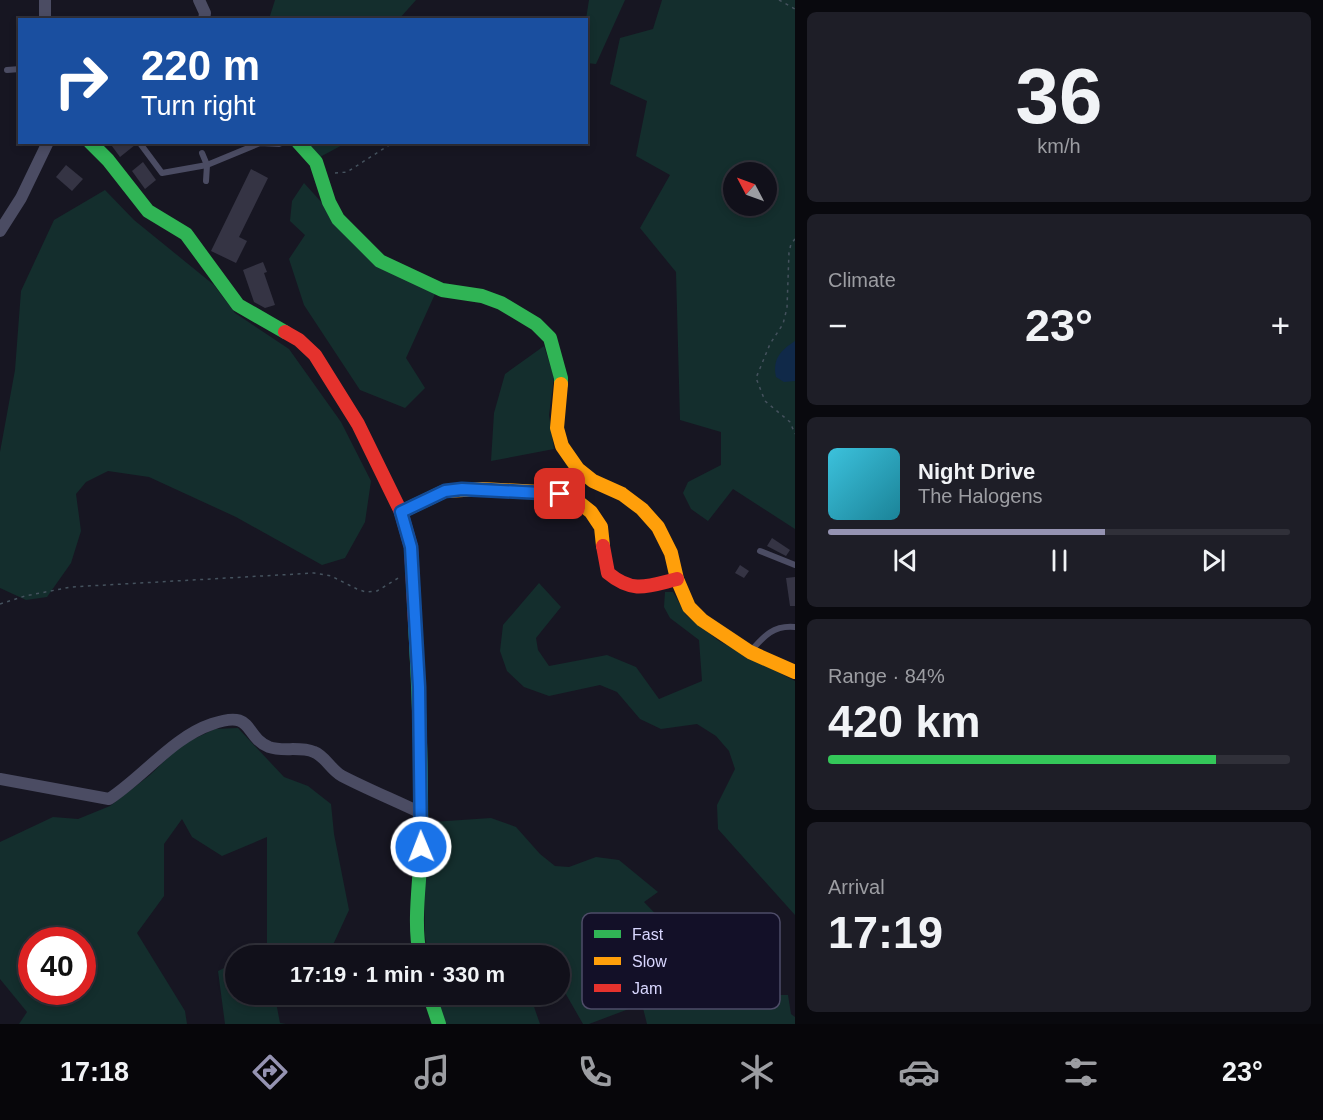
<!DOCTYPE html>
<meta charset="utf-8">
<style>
body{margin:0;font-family:Helvetica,sans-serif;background:#1e1e27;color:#f1f3f6;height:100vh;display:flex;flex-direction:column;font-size:22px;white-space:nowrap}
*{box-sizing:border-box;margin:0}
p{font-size:20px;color:#9c9da2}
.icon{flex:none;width:33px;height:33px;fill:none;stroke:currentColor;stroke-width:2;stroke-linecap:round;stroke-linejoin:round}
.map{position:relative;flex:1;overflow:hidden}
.drawer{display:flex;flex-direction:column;gap:12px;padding:12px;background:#09090e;width:528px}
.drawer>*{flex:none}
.guide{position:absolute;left:18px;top:18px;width:570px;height:126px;border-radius:0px;box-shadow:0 3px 9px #0003,0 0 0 2px #303039;background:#1a4fa0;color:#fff;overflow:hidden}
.needle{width:39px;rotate:311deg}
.fabs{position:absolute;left:723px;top:162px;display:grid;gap:12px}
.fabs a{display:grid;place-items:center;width:54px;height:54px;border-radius:50%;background:#11101a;box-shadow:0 3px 9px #0003,0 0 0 2px #303039;font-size:30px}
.speed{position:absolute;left:18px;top:927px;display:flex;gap:12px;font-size:30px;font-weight:700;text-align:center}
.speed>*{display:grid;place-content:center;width:78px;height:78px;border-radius:50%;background:#11101a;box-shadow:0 3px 9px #0003,0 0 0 2px #303039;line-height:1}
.speed .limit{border:9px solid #d22;background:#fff;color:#111}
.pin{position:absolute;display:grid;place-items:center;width:51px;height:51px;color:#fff;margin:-26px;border-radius:12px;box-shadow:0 3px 9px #0006}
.me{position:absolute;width:66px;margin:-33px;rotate:359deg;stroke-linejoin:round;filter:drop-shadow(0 0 4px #0008)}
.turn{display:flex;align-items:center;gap:21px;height:126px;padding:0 24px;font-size:27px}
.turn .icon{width:78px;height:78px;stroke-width:2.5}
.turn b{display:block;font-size:42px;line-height:51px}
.big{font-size:45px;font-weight:700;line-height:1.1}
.drawer .card{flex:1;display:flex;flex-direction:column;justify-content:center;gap:9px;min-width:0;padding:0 21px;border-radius:9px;background:#1e1e27}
.drawer .dial{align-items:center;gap:0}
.dial b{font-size:78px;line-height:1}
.song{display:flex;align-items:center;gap:18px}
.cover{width:72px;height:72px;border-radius:9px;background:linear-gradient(135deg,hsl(190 70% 55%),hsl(190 70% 35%))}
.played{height:6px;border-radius:3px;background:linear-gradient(90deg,#9593b2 60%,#303039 60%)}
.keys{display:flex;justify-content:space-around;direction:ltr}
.heat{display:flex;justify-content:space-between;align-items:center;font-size:33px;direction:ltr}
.charge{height:9px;border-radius:4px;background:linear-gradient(90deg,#34c759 84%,#303039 0)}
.trip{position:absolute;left:225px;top:945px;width:345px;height:60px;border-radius:30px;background:#11101a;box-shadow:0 3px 9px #0003,0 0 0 2px #303039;font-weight:700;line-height:60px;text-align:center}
.tab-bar{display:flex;height:96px;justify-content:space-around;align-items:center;background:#07060a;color:#9c9da2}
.tab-bar .icon{width:42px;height:42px}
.tab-bar .selected{color:#9593b2}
.tab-bar b{font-size:27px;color:#f1f3f6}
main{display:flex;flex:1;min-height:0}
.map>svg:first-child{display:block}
.green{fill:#142e2d;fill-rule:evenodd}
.water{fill:#102949}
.building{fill:#353444}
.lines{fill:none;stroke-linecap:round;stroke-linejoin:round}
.path{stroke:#45525e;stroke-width:1.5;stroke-dasharray:3 4.5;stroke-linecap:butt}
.lane{stroke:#4b4c63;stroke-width:6}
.street{stroke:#4b4c63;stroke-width:12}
.fast{stroke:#30b455;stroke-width:14}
.slow{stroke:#ff9f0a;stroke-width:14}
.jam{stroke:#e5322d;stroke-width:14}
.route-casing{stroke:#114b97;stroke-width:15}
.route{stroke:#1a73e8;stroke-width:10}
.key{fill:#131028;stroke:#4e4c68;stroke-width:1.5}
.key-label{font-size:16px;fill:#d9d7ff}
</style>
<main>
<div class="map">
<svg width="795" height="1024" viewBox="0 0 795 1024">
<rect width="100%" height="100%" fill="#171622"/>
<g class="green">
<polygon points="275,0 416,0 399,19 269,19"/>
<polygon points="589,0 625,0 596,64 586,63 586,19"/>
<path d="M662 0H795V529L733 489 708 521 691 509 683 493 688 482 721 465V432L680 420 676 272 640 228 670 175 636 156 647 101 610 84 620 38 653 29ZM734 172H766V206H734Z"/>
<polygon points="309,143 346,143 320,157"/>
<polygon points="304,183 323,204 333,223 435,294 406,358 425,388 405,408 360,390 304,305 289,259 305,235 290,221 292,201"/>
<polygon points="105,190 134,220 214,285 235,313 289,349 341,422 371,481 365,522 345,558 322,565 236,517 149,477 108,471 86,482 76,494 81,531 71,563 47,597 26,600 0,588 0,452 15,370 21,291 54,220"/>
<polygon points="544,346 554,377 549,415 554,449 491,461 494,413 505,374"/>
<polygon points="539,583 561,607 536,638 538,650 549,666 607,655 636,667 659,699 702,681 699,640 670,618 664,607 665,592 673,592 686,615 719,641 795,681 795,915 718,829 717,805 735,769 729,751 716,736 697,724 661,729 640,719 617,692 600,685 549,696 524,687 507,671 500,651 503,625"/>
<path d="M238 728 284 777 308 786 331 804 334 834 349 910 332 947 333 955H250L267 947V837L222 856 192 837 182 819 164 844V896L137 933 185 1011 187 1024H19L27 1012 0 979V842L53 817 78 819 110 806 150 775 181 745 215 729ZM32 940H82V992H32Z"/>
<polygon points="491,818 516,827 540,854 555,866 569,867 596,857 619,860 658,892 644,902 705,965 747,995 788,995 791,1014 795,1017 795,1024 647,1024 642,1004 589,1024 583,1024 563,989 560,990 560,956 429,956 425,936 424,870 432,822"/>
<polygon points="235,963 236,994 317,995 275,997 280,1023 286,1024 225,1024 218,971"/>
<polygon points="437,995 548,995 532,1001 540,1024 445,1024"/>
</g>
<path class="water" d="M795 341V381L784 382 776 377C772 359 781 350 795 341Z"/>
<g class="building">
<polygon points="109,142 134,142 135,145 120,157"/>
<polygon points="143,162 156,180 145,189 132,171"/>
<polygon points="66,165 83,179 72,191 56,177"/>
<polygon points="251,169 268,178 239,237 247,241 236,263 211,251"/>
<polygon points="263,262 267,272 264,273 275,305 265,308 254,302 243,270"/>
<polygon points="772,538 790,550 786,556 767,546"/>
<polygon points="740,565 749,571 744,578 735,573"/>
<polygon points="795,577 795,606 790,606 786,578"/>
</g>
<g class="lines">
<g class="path">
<polyline points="779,0 795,9"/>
<polyline points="335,173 347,172 394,142"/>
<polyline points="795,239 791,244 789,252 787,308 783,324 770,344 756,378 765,401 790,422 795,434"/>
<polyline points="0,604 25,596 71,587 314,573 331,576 357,589 366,592 377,591 400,577"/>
</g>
<g class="lane">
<polyline points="7,70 20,69"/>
<polyline points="139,142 162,173 207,165 260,143 279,144 284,142"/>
<polyline points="202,153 207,165 206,181"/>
<polyline points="760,551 795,565"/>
<path d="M750 652C764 636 773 625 795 627"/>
</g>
<g class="street">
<polyline points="45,0 45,20"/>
<polyline points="199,0 205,13 204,20"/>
<polyline points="0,231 21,198 48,142"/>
<path d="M0 779 109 799C143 777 173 737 212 724 255 709 243 736 269 747 282 752 300 746 314 752 325 756 331 770 342 776 367 789 394 800 421 813"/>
</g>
<g class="fast">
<polyline points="90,142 108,160 148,211 186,234 238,305 285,332"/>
<polyline points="298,142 316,162 329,202 338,219 380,261 442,290 482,296 501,303 536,324 550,338 561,378 561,384"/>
<path d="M415 623C419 697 422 772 421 847 420 883 413 921 420 956"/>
<polyline points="429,994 439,1024"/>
</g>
<g class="slow">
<polyline points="561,384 557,428 562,446 578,469 593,481 622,494 642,509 658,527 671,553 677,579 689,607 702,620 750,652 795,672"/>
<polyline points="401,512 445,491 482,489 560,493 576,500 591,512 601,527 603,546"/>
</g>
<g class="jam">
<polyline points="285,332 299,340 315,355 358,424 401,512 411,547 415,623"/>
<path d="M603 546 608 573C633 594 648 586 677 579"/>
</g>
</g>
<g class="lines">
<defs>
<polyline id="route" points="421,847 419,687 411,547 401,512 445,491 462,489 560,494"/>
</defs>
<use href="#route" class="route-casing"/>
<use href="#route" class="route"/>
</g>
<rect x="582" y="913" width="198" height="96" rx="9" class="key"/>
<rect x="594" y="930" width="27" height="8" fill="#30b455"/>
<rect x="594" y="957" width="27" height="8" fill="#ff9f0a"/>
<rect x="594" y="984" width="27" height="8" fill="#e5322d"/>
<g class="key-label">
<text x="632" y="940">Fast</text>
<text x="632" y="967">Slow</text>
<text x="632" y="994">Jam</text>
</g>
</svg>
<div class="fabs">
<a><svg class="needle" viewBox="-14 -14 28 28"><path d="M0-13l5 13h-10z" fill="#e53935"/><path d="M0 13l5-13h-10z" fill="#9c9da2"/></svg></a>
</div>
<div class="speed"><div class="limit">40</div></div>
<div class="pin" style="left:560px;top:494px;background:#d93025"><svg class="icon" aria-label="arrive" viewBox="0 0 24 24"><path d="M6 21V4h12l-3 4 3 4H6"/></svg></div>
<svg class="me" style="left:421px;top:847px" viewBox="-20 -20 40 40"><circle r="17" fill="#1a73e8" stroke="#fff" stroke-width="3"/><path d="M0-11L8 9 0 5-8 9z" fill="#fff"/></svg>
<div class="trip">17:19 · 1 min · 330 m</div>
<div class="guide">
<div class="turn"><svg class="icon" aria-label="right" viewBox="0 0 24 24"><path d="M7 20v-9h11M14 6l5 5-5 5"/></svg><div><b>220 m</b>Turn right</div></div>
</div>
</div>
<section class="drawer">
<div class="card dial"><b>36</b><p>km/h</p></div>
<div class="card"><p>Climate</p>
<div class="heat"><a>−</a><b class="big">23°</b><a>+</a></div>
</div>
<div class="card">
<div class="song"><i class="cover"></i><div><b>Night Drive</b><p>The Halogens</p></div></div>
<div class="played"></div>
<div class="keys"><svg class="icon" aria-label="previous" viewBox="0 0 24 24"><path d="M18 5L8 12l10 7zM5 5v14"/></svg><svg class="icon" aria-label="pause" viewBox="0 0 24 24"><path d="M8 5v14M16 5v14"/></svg><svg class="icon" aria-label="next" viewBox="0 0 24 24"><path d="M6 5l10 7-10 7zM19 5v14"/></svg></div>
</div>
<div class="card"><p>Range · 84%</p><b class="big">420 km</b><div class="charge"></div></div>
<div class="card"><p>Arrival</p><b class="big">17:19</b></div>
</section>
</main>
<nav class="tab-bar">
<b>17:18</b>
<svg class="icon selected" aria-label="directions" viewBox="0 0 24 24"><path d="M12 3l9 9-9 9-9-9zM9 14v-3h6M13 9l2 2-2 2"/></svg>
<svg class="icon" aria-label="music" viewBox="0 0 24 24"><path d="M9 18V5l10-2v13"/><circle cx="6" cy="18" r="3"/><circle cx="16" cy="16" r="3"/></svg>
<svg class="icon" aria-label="phone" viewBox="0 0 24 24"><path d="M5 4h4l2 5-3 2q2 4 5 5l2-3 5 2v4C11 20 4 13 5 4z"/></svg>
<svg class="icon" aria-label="climate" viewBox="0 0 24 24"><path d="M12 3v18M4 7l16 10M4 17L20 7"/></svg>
<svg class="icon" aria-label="car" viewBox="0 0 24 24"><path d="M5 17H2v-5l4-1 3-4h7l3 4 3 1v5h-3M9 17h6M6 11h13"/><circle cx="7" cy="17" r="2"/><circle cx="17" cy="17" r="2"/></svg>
<svg class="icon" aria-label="filters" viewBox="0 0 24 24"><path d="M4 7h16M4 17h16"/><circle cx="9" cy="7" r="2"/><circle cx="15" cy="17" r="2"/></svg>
<b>23°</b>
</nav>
